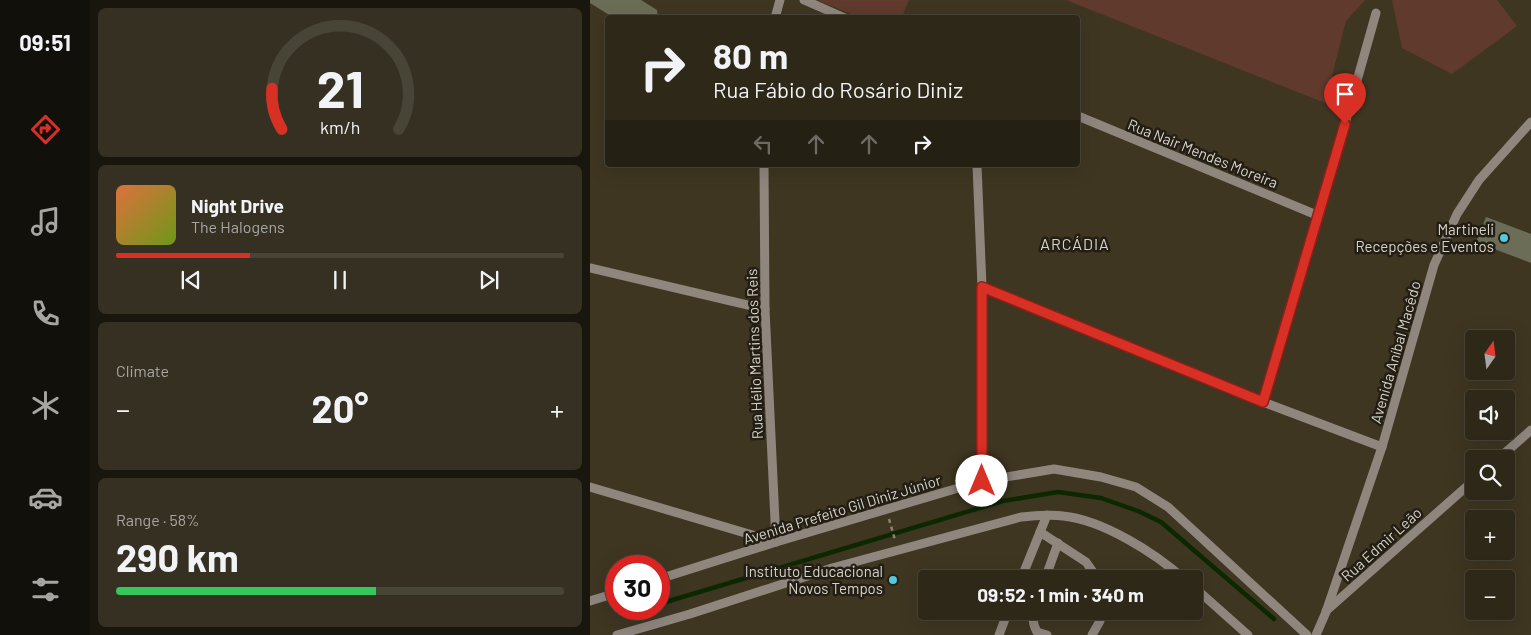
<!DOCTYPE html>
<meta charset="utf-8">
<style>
body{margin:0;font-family:Barlow,sans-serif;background:#363022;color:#f1f3f6;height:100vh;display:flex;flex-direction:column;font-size:19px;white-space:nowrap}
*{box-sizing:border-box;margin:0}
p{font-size:16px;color:#a7a6a2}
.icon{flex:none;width:28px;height:28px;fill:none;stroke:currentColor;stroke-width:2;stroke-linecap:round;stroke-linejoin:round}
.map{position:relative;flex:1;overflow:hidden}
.side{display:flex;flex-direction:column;gap:8px;padding:8px;background:#19160e;width:500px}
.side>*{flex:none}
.top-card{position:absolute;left:15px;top:15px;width:475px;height:152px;border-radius:5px;box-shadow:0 5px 20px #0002,0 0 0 1px #494438;background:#2e2819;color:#f1f3f6;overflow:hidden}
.needle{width:32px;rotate:14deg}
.buttons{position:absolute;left:875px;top:330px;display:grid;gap:10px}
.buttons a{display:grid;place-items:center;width:50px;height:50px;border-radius:5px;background:#2e2819;box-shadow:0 5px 20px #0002,0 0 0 1px #494438;font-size:25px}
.speed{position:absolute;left:15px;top:555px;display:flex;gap:10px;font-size:25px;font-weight:700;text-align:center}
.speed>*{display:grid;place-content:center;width:65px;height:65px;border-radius:50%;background:#2e2819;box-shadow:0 5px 20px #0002,0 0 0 1px #494438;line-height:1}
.speed .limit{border:8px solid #d22;background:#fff;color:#111}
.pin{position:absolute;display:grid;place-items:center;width:42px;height:42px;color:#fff;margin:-51px -21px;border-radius:50% 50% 50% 0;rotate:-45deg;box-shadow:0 0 5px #0007}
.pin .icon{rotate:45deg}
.me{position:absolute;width:55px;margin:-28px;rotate:0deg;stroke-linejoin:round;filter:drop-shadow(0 0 4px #0008)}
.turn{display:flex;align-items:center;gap:18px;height:105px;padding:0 25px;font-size:22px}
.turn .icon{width:65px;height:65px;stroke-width:2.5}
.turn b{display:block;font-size:35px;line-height:42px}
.lanes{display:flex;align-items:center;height:48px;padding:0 25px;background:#0003;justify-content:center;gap:25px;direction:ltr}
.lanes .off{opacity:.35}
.big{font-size:38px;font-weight:700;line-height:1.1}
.side .widget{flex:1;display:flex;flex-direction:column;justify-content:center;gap:8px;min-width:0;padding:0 18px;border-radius:8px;background:#363022}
.side .dial{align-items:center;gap:0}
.dial svg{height:130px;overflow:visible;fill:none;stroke:#494438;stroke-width:7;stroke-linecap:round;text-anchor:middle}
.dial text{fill:#f1f3f6;stroke:none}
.song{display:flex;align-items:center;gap:15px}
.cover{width:60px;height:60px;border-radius:8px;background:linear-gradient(135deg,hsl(20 70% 55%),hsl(80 70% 35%))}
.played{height:5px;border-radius:2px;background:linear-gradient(90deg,#d93025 30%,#494438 30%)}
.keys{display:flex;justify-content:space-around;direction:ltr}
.heat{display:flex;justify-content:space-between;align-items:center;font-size:28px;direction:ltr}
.charge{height:8px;border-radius:4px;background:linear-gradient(90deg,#34c759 58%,#494438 0)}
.trip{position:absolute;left:328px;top:570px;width:285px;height:50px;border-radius:5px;background:#2e2819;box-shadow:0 5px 20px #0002,0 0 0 1px #494438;font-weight:700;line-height:50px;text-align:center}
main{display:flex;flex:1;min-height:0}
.dock{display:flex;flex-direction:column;width:90px;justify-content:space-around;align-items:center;background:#12100a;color:#a7a6a2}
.dock .icon{width:35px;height:35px}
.dock .selected{color:#d93025}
.dock b{font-size:22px;color:#f1f3f6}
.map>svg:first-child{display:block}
.green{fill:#603a2c}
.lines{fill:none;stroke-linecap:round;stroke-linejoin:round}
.stream{stroke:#0b2800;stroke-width:4.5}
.building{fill:#6b6d56}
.path{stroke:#8a8372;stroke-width:2.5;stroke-dasharray:4 4;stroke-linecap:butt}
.minor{stroke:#8f867e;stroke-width:9}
.route-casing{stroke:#8d1f18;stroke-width:12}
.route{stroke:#d93025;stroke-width:9}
.poi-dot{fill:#54cadd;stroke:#221e15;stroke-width:2}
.labels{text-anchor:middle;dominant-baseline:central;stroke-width:5;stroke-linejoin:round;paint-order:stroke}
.street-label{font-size:15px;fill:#d7d2c5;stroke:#221e15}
.poi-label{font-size:15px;fill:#d7d2c5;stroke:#221e15;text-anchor:end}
.neighbourhood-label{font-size:16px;letter-spacing:1px;fill:#d7d2c5;stroke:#221e15}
</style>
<main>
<nav class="dock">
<b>09:51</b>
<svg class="icon selected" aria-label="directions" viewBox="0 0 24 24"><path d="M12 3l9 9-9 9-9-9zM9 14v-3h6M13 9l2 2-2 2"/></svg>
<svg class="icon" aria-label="music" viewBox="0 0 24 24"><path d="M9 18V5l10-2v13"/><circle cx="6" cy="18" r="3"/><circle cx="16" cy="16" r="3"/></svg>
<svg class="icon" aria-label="phone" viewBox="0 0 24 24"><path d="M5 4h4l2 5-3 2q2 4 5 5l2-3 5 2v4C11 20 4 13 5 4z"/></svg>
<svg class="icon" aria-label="climate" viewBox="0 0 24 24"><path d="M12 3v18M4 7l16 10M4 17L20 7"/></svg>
<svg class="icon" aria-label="car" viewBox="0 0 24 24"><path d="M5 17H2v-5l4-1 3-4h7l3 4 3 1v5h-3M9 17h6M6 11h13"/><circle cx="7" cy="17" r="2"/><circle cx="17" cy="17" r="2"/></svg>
<svg class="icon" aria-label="filters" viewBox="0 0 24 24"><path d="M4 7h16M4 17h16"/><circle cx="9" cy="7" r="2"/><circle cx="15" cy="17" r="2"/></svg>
</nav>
<section class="side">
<div class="widget dial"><svg viewBox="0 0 100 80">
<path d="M14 69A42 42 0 1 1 86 69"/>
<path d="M14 69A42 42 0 0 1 8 44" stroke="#d93025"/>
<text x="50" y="56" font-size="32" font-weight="700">21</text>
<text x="50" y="72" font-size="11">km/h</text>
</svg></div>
<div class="widget">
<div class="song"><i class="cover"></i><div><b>Night Drive</b><p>The Halogens</p></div></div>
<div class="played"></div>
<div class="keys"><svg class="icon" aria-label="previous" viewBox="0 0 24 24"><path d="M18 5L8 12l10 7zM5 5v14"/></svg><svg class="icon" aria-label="pause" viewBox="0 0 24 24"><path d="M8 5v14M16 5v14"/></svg><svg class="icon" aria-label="next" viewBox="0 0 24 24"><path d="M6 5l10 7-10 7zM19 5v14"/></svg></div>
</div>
<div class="widget"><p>Climate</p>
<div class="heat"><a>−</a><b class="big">20°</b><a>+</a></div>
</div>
<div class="widget"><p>Range · 58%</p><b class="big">290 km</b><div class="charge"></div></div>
</section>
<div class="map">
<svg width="941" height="635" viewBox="0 0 941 635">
<rect width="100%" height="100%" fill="#3e3621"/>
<g class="green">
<polygon points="227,0 319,0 312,17 268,17"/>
<polygon points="476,0 775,0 756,21 735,103"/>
<polygon points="802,0 907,0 927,26 862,74 812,48"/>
</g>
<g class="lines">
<g class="stream">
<polyline points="69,604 413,501 468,492 511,498 548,511 571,522 684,619"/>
<polyline points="40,612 52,609"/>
</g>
</g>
<g class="building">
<polygon points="0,0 51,0 67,10 68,18 24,18 0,3"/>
<polygon points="896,217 941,234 941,263 886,242"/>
</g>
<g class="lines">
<polyline class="path" points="299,519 305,540"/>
<g class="minor">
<polyline points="214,0 255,18"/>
<polyline points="185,18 190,0"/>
<polyline points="488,116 729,216"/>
<polyline points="387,165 392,287 392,481"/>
<polyline points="0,268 175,309"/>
<polyline points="392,287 673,402 792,447"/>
<polyline points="673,402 729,216 786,13"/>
<polyline points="908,459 941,430"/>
<polyline points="0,487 186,542 175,309 174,165"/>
<polyline points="450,532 496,562 508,579"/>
<polyline points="69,579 186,542 392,481 464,469 511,477 546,487 578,507 717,635"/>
<polyline points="431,579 457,515"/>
<polyline points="455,579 468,543"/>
<polyline points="604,587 658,635"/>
<polyline points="0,601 26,593"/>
<path d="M444 611C442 619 443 625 447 632L457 635"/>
<polyline points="736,611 884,480"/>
<path d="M27 635 100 614 242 568 431 517C445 516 459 514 473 516 513 520 565 553 594 579"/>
<polyline points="409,635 418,611"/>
<polyline points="502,635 510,621 512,611"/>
<polyline points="726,635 736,612 792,447 844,265 867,214 889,180 941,122"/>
</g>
</g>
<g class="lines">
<defs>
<polyline id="route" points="392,481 392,287 673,402 755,124"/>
</defs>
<use href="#route" class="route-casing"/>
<use href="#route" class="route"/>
</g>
<g class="poi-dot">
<circle cx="914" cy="238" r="5"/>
<circle cx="303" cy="580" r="5"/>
</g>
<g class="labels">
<g class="street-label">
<text transform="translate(613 153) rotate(22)">Rua Nair Mendes Moreira</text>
<text transform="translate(805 352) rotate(-74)">Avenida Aníbal Macêdo</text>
<text transform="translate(164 354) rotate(-92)">Rua Hélio Martins dos Reis</text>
<text transform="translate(252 509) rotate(-17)">Avenida Prefeito Gil Diniz Júnior</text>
<text transform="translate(791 544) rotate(-42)">Rua Edmir Leão</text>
</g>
<g class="poi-label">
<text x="904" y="229">Martineli<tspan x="904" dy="17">Recepções e Eventos</tspan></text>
<text x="293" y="571">Instituto Educacional<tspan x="293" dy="17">Novos Tempos</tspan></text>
</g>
<g class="neighbourhood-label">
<text x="485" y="243">ARCÁDIA</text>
</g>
</g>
</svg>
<div class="buttons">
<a><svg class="needle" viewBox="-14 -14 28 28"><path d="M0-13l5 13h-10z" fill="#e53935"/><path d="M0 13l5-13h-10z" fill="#a7a6a2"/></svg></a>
<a><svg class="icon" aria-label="sound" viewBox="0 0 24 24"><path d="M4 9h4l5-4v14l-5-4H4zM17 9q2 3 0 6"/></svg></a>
<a><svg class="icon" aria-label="search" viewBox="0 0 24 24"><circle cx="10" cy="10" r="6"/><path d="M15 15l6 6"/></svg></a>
<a>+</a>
<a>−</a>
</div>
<div class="speed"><div class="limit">30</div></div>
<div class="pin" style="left:755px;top:124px;background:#d93025"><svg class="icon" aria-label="arrive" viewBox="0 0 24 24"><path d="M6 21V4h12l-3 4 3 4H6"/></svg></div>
<svg class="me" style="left:392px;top:481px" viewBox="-20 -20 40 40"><circle r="19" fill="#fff"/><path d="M0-13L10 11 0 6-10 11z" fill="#d93025"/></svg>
<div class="trip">09:52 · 1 min · 340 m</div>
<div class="top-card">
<div class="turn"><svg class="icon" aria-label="right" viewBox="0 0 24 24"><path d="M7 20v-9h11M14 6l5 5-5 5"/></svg><div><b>80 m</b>Rua Fábio do Rosário Diniz</div></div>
<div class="lanes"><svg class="icon off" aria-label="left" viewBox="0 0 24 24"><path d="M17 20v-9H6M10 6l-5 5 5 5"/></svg><svg class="icon off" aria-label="ahead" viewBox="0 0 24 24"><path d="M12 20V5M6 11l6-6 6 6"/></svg><svg class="icon off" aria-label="ahead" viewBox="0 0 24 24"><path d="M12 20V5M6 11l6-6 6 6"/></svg><svg class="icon" aria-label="right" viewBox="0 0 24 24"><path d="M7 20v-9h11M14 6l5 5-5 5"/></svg></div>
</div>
</div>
</main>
